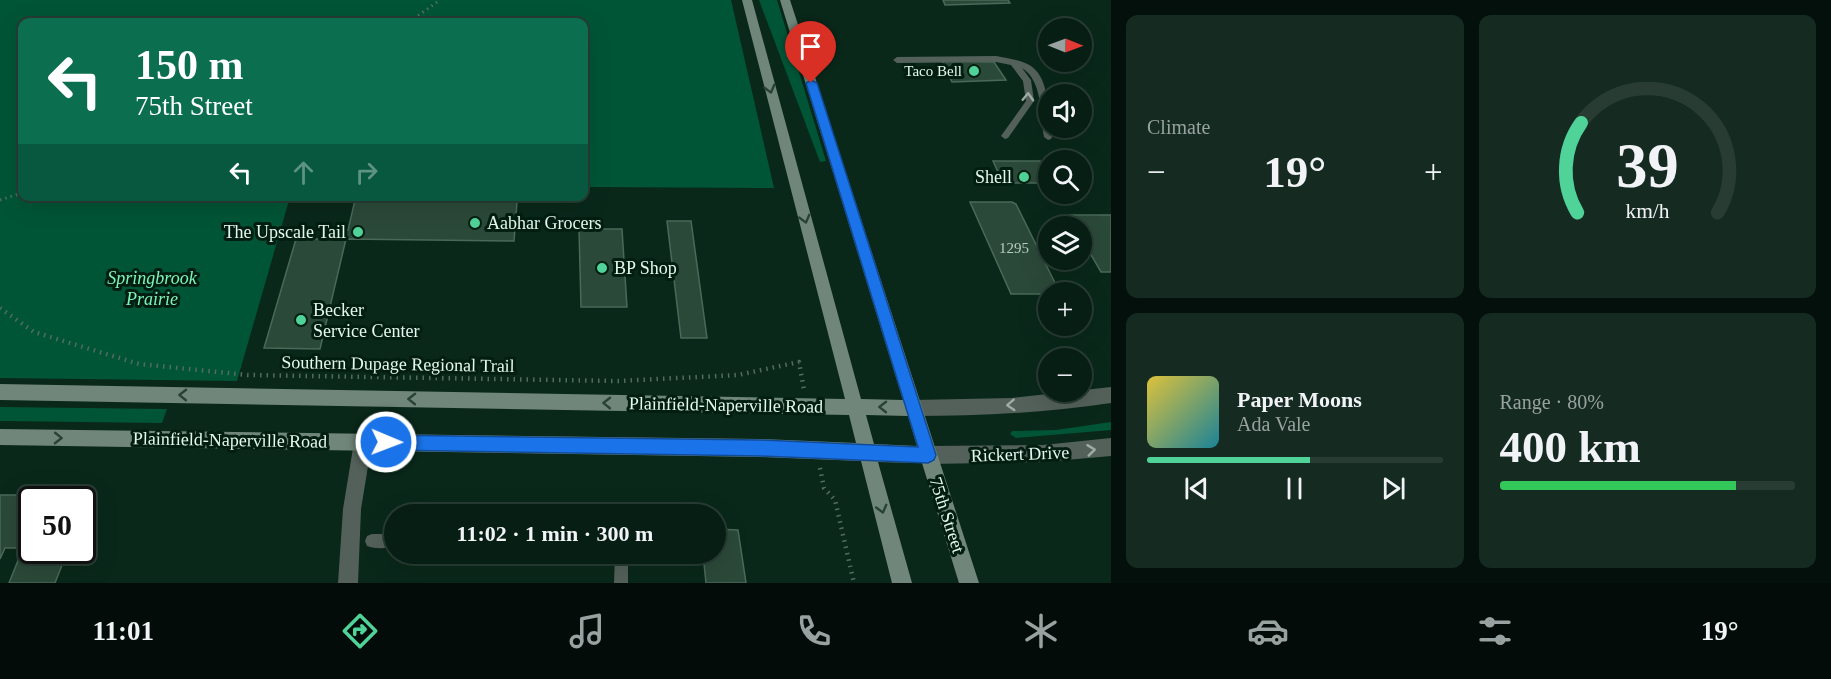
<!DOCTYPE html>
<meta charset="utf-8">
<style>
body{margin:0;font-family:"Times New Roman",serif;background:#152b22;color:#f1f3f6;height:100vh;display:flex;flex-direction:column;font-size:22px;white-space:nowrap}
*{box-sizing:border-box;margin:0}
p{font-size:20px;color:#98a2a0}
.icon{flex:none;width:33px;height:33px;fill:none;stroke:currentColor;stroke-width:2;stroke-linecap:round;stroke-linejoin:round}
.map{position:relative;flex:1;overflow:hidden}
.sheet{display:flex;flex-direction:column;gap:15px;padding:15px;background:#04100b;width:720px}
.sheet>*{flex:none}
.banner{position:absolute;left:18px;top:18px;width:570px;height:183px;border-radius:12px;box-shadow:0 6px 24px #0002,0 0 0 2px #283c34;background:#0b6e4f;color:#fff;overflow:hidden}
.needle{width:39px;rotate:91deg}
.tools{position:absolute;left:1038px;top:18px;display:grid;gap:12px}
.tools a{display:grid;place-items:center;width:54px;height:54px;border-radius:50%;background:#071e14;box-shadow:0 6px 24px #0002,0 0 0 2px #283c34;font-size:30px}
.speed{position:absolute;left:18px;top:486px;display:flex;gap:12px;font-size:30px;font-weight:700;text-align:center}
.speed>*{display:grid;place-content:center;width:78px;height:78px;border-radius:50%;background:#071e14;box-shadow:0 6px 24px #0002,0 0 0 2px #283c34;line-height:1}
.speed .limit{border:3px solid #111;border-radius:9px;background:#fff;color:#111}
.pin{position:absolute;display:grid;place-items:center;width:51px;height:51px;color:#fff;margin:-62px -26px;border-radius:50% 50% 50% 0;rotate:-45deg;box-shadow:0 0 6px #0007}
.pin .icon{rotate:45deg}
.me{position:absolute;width:66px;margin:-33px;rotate:91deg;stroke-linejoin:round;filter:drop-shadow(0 0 4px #0008)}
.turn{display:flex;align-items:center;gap:21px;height:126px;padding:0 18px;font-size:27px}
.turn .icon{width:78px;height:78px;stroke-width:2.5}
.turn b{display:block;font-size:42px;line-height:51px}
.lanes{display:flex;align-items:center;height:57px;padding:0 18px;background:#0003;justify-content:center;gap:30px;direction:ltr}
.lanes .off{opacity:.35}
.big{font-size:45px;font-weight:800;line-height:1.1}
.sheet .tile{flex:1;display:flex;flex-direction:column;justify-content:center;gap:9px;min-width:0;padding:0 21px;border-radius:12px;background:#152b22}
.sheet .dial{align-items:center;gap:0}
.dial svg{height:156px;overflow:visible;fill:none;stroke:#283c34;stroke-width:7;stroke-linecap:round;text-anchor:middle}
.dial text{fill:#f1f3f6;stroke:none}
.song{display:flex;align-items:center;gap:18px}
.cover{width:72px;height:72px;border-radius:9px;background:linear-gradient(135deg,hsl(50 70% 55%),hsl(190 70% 35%))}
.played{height:6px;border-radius:3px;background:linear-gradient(90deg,#50d398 55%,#283c34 55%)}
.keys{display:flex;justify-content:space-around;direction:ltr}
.heat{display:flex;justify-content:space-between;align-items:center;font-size:33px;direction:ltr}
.charge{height:9px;border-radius:4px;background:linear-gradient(90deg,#34c759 80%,#283c34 0)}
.sheet .tiles{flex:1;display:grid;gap:15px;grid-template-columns:repeat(2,1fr)}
.trip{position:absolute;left:384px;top:504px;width:342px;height:60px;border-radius:30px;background:#071e14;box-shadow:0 6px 24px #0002,0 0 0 2px #283c34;font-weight:800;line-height:60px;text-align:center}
.tabs{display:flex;height:96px;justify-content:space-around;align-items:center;background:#030c08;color:#98a2a0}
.tabs .icon{width:42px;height:42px}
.tabs .active{color:#50d398}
.tabs b{font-size:27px;color:#f1f3f6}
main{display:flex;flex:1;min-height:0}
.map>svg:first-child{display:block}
.green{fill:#005536}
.building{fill:#2b4939;stroke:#4a6958;stroke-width:1.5}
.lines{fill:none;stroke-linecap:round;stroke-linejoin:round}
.path-far1{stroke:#526c60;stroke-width:3;stroke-dasharray:1.5 4;stroke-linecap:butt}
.path{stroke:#526c60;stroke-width:4.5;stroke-dasharray:1.5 5;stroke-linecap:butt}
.service{fill:#54615a;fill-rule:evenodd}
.minor{fill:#54615a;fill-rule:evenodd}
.tertiary{fill:#54615a;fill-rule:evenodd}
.secondary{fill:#70867a;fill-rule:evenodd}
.oneway{stroke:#284236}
.oneway2{stroke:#9daca4}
.route{fill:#1a73e8;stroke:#114b97;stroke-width:1.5}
.poi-dot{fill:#50d398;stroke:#011e11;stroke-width:2}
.labels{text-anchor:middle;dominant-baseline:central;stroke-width:6;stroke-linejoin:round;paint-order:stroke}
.far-poi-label{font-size:15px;fill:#e6f7ed;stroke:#011e11;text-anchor:end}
.number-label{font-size:15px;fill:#b7ccc0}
.poi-label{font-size:18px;fill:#e6f7ed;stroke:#011e11;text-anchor:start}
.park-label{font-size:18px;font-style:italic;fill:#7ef4ba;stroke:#011e11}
.street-label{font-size:18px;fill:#e6f7ed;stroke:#011e11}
</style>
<main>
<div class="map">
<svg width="1111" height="583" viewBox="0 0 1111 583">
<rect width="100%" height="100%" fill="#09281a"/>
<g class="green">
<polygon points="0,0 731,0 774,188 584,187 584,22 22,22 22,196 290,197 237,381 0,378"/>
<polygon points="759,0 777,0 826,161 820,162"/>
<polygon points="0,407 167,409 162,423 0,421"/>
<polygon points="1111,422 1111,430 1016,438 1010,434 1012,431 1056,430"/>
</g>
<g class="building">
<polygon points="943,0 1008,0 1010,3 945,5"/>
<polygon points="942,61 994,62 1006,80 952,82"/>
<polygon points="993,161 1040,161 1048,171 1048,183 1003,183"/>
<polygon points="355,200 517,202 514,241 346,239 320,349 264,348 296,239 333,239 335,229 348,230"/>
<polygon points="970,202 1012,202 1016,204 1059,291 1048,294 1011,294"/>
<polygon points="1070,215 1111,215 1111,272 1101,272 1083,241 1082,226 1076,226"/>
<polygon points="667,221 691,221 707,338 681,338"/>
<polygon points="579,229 622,229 627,307 581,307"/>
<polygon points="0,495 97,495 82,533 82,500 32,500 32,550 68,550 55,583 9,583 23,548 5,548 0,559"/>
<polygon points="716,529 738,530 746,583 706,583 703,554 716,554"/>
</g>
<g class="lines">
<g class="path-far1">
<polyline points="409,22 440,0"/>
<polyline points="0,200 22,193"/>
</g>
<g class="path">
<polyline points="0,308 34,332 139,364 248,375 618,381 738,375 799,362 804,390"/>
<polyline points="820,468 824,488 835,500 854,583"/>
</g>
<g class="service">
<path d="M996 56C1005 58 1016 59 1025 63 1049 72 1048 106 1048 128H1051L1052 137 1051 139 1048 140 1044 137C1040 115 1043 81 1022 68L1031 80 1034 101 1008 138 1005 139 1001 136 1026 101 1023 81 1011 65 996 62 897 63 893 60 897 57Z"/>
<path d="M372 534H390L394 536V546C387 549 375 549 367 546L365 541 367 536Z"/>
<polygon points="615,554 628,554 628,583 614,583"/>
</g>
<polygon class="minor" points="363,434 369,436 372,442 361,509 358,583 338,583 343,509 354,442 357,436"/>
<g class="tertiary">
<path d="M1111 387V403C1045 413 979 416 913 416L907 414 905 408 907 402 913 400 1012 398Z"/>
<polygon points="1111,438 1111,456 1043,462 928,464 922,461 919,455 922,449 928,446 1043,445"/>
</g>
<path class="secondary" d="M742 0H752L861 399 903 400 780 0H790L979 583H959L922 463 878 462 912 583H892L861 461 760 457 0 445V429L760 439 856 443 849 415 0 400V384L845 399ZM866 415 908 416 917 446 874 444Z"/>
</g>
<defs><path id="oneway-chevron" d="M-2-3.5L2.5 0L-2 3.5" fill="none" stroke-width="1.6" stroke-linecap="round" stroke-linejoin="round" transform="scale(1.5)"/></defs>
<g class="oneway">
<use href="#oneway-chevron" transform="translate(770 89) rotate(75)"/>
<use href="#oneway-chevron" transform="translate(805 219) rotate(75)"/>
<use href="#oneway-chevron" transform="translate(183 395) rotate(-179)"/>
<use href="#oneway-chevron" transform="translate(412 399) rotate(-179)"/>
<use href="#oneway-chevron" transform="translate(607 403) rotate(-179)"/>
<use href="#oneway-chevron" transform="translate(883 407) rotate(-179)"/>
<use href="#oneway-chevron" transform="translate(58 438) rotate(1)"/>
<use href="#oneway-chevron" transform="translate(882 509) rotate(75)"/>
</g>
<g class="oneway2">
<use href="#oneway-chevron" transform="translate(1028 97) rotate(-88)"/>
<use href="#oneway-chevron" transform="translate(1011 405) rotate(177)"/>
<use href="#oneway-chevron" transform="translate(1091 450) rotate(-7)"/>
</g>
<polygon class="route" points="811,80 817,83 936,455 934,460 928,463 760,456 386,450 381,448 379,442 381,437 386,435 760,440 918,447 806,83"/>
<g class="poi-dot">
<circle cx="974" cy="71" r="6"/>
<circle cx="1024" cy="177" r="6"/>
<circle cx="475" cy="223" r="6"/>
<circle cx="358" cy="232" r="6"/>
<circle cx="602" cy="268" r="6"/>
<circle cx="301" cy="320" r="6"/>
</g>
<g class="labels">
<g class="far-poi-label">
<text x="962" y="71">Taco Bell</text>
</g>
<g class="number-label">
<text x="1014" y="248">1295</text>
</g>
<g class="poi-label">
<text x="1012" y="177" text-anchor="end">Shell</text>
<text x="487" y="223">Aabhar Grocers</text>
<text x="346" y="232" text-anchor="end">The Upscale Tail</text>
<text x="614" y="268">BP Shop</text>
<text x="313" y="310">Becker<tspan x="313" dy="21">Service Center</tspan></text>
</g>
<g class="park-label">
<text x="152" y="278">Springbrook<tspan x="152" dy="21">Prairie</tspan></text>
</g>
<g class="street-label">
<text transform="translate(398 364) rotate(1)">Southern Dupage Regional Trail</text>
<text transform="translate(726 405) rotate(1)">Plainfield-Naperville Road</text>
<text transform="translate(230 440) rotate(1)">Plainfield-Naperville Road</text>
<text transform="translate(1020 454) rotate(-2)">Rickert Drive</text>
<text transform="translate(947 515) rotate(72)">75th Street</text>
</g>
</g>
</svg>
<div class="tools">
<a><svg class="needle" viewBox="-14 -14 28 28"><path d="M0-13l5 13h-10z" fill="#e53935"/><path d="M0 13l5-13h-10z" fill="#98a2a0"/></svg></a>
<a><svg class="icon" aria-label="sound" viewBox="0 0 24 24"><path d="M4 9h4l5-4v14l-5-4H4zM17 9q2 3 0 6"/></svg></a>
<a><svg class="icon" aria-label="search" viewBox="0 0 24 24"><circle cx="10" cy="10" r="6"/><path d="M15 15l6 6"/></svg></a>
<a><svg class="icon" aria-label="layers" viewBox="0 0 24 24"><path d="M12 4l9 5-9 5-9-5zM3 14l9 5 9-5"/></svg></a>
<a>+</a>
<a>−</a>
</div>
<div class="speed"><div class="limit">50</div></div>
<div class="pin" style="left:811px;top:83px;background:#d93025"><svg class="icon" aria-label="arrive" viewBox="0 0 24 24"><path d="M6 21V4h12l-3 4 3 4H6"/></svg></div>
<svg class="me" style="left:386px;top:442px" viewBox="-20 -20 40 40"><circle r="17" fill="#1a73e8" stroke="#fff" stroke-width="3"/><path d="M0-11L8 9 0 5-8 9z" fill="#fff"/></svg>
<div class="trip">11:02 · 1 min · 300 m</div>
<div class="banner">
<div class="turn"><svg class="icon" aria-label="left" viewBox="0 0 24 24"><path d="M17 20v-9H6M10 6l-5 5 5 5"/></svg><div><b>150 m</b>75th Street</div></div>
<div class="lanes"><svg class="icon" aria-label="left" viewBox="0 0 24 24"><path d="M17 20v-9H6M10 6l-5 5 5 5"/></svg><svg class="icon off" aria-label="ahead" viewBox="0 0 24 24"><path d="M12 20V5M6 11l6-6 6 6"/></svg><svg class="icon off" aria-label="right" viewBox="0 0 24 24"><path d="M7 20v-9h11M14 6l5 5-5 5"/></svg></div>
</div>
</div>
<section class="sheet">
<div class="tiles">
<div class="tile"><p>Climate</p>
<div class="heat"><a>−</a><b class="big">19°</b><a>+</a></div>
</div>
<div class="tile dial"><svg viewBox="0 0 100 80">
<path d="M14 69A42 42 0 1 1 86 69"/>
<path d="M14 69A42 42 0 0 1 16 23" stroke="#50d398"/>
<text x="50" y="56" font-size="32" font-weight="700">39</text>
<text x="50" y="72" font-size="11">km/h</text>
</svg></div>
<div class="tile">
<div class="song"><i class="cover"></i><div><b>Paper Moons</b><p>Ada Vale</p></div></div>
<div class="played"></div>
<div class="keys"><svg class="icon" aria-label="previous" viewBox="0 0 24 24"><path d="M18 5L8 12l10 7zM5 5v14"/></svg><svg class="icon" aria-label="pause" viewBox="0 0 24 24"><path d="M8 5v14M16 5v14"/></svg><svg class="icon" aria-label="next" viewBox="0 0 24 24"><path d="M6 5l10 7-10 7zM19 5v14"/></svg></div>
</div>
<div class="tile"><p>Range · 80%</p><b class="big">400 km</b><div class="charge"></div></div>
</div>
</section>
</main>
<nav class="tabs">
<b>11:01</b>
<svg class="icon active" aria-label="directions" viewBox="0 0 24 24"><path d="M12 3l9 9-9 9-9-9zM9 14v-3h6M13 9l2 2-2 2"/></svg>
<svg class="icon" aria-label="music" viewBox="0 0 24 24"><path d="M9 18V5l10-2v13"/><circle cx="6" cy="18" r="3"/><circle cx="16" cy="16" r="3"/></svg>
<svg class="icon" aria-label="phone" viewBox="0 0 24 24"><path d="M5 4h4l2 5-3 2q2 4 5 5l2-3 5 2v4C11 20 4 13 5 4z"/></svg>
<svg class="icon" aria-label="climate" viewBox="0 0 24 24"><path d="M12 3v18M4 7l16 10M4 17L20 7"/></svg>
<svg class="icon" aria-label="car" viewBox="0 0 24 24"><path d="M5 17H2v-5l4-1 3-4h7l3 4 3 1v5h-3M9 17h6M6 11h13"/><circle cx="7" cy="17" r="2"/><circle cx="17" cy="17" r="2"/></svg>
<svg class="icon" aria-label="filters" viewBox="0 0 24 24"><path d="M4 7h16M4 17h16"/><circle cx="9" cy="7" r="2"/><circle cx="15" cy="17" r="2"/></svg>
<b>19°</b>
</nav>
